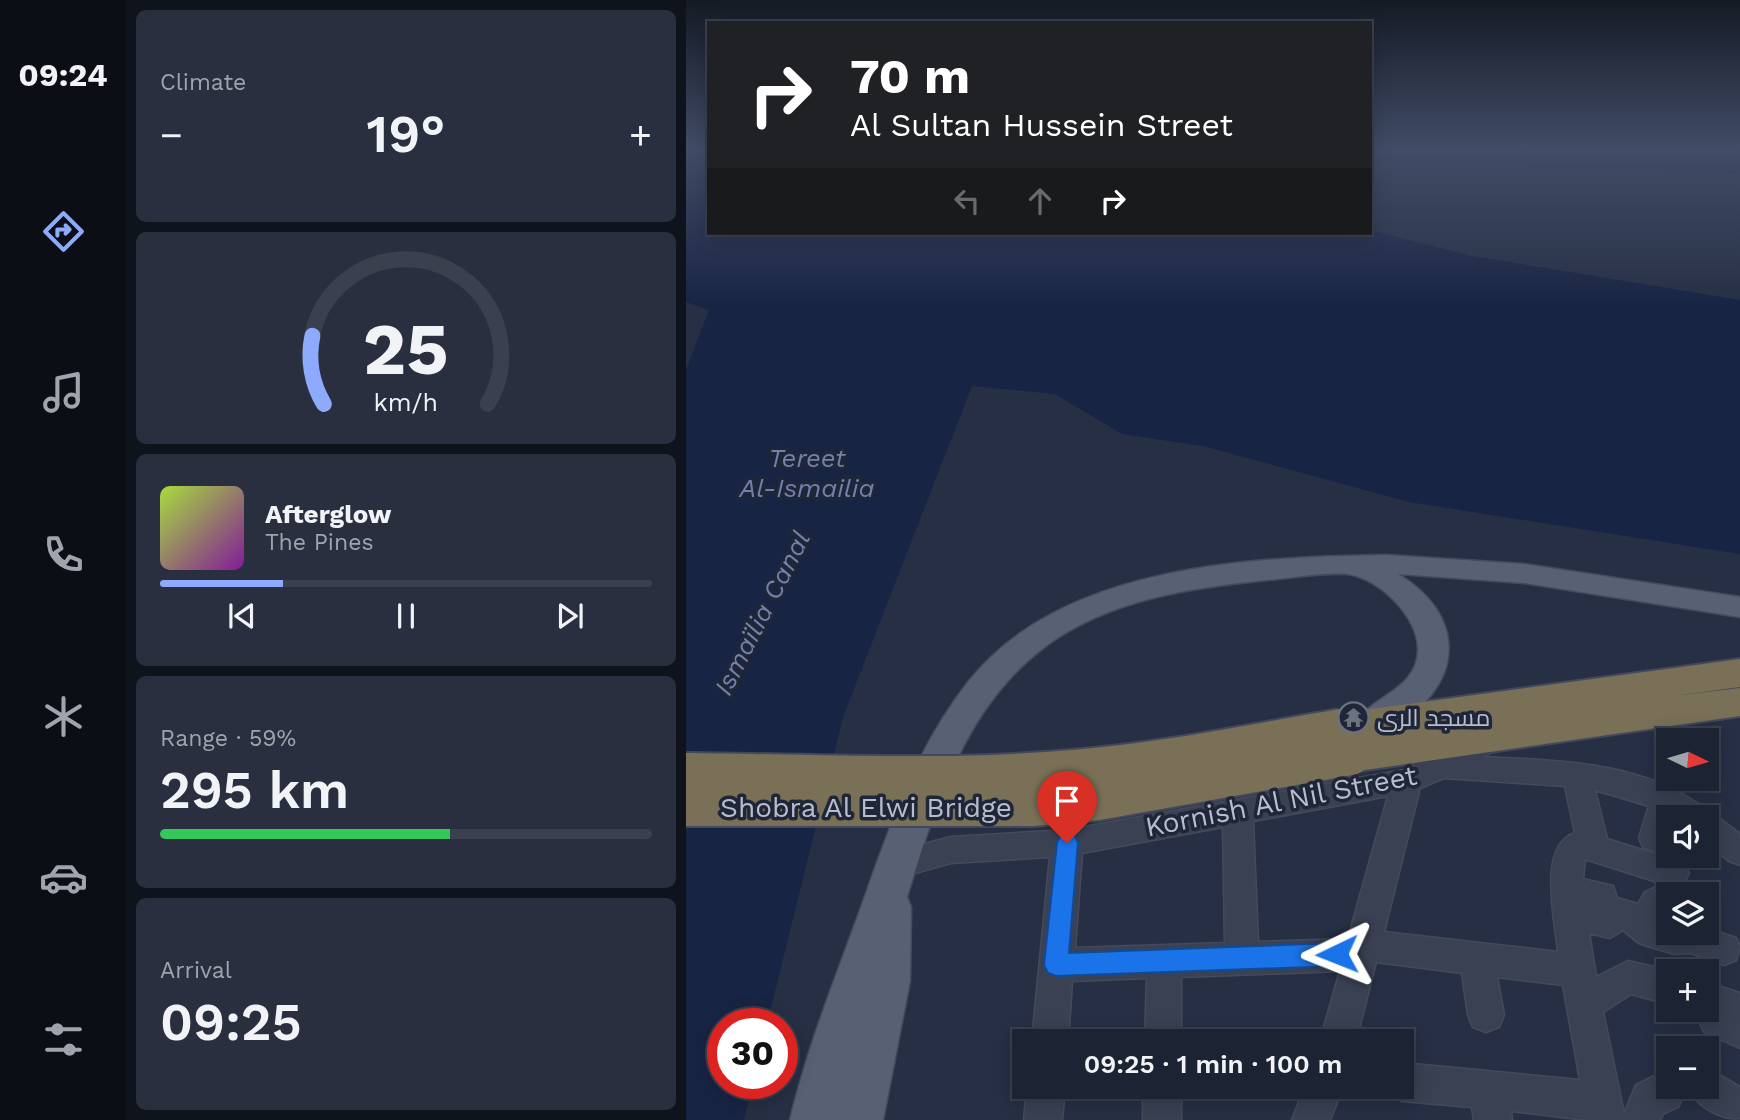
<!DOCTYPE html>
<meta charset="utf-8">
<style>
body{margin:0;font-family:"Work Sans",Cairo,sans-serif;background:#292f3f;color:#f1f3f6;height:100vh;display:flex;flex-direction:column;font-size:26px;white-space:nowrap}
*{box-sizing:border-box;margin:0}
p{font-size:23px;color:#a0a4ac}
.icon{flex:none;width:38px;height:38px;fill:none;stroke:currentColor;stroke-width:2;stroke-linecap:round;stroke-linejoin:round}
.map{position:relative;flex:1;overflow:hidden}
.drawer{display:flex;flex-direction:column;gap:10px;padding:10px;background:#0f131c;width:560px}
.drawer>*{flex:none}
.guide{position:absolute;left:21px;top:21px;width:665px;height:214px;border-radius:0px;box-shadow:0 4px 18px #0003,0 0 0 2px #3a404e;background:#202124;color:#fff;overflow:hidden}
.needle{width:46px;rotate:95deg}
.fabs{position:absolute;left:970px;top:728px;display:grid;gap:14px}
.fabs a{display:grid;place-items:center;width:63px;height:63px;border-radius:0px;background:#1c2333;box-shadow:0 4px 18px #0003,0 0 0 2px #3a404e;font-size:35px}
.speed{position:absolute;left:21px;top:1008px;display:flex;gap:14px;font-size:35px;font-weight:700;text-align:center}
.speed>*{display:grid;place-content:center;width:91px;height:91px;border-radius:50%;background:#1c2333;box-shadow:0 4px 18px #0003,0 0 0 2px #3a404e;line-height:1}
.speed .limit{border:10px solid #d22;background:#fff;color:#111}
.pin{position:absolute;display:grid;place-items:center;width:60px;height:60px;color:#fff;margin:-72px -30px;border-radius:50% 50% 50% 0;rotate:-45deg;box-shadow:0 0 7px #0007}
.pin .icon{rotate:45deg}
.me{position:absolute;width:77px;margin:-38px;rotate:268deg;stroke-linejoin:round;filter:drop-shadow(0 0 5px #0008)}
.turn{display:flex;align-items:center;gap:24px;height:147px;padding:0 28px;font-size:32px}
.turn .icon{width:91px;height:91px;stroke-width:2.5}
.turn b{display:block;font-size:49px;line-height:60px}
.lanes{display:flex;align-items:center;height:66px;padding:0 28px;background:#0003;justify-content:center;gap:35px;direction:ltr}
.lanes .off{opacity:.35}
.big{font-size:52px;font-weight:600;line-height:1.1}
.drawer .widget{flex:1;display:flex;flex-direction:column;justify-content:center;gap:10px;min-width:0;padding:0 24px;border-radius:10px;background:#292f3f}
.drawer .dial{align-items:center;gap:0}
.dial svg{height:182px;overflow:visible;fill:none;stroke:#3a404e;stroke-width:7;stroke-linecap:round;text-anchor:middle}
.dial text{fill:#f1f3f6;stroke:none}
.song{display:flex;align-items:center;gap:21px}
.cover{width:84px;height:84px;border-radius:10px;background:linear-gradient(135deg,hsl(80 70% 55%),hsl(290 70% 35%))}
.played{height:7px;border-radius:4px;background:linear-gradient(90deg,#8daafc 25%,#3a404e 25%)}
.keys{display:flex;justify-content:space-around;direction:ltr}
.heat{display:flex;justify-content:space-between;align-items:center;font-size:38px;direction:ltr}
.charge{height:10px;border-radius:5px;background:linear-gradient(90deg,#34c759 59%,#3a404e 0)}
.trip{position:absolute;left:326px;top:1029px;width:402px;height:70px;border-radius:0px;background:#1c2333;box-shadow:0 4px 18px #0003,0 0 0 2px #3a404e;font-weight:600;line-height:70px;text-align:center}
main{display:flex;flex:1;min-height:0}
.tab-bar{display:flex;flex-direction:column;width:126px;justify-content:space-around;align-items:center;background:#0b0e14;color:#a0a4ac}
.tab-bar .icon{width:49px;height:49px}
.tab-bar .selected{color:#8daafc}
.tab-bar b{font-size:32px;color:#f1f3f6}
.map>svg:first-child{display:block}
.water{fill:#182443}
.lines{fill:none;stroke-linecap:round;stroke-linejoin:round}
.minor-casing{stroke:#444a5c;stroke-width:3}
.major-casing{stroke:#444a5c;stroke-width:3}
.highway-casing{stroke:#42495a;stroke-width:4}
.minor{fill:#3a4153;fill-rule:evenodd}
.major{fill:#586073;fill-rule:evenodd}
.highway{fill:#797057;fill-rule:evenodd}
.highway-bridge-casing{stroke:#42495a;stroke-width:42;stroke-linecap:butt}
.highway-bridge{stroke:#797057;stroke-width:38}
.route{fill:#1a73e8;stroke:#114b97;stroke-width:2}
.labels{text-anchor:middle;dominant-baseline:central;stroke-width:7;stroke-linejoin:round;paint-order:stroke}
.poi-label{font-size:24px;fill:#b8bdcd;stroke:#1f2638;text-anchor:start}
.water-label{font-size:26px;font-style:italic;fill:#7082ad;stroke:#1f2638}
.near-street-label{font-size:28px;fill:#b8bdcd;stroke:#1f2638}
</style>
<main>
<nav class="tab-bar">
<b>09:24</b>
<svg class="icon selected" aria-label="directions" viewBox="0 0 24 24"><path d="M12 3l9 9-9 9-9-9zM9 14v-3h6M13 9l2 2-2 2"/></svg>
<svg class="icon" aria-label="music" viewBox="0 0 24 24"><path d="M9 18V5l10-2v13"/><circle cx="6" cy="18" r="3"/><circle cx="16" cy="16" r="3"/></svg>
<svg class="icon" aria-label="phone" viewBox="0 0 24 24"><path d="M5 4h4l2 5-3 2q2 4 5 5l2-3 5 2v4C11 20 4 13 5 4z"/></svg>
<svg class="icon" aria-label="climate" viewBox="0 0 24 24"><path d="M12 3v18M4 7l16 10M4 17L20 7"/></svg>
<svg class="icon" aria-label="car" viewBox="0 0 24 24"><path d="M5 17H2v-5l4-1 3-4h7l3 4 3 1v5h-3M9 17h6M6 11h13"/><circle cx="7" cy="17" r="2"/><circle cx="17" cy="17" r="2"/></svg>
<svg class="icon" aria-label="filters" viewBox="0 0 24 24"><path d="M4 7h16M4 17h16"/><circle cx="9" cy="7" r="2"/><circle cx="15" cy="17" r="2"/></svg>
</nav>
<section class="drawer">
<div class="widget"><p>Climate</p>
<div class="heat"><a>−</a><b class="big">19°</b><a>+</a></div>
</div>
<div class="widget dial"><svg viewBox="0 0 100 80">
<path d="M14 69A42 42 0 1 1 86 69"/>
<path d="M14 69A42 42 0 0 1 9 39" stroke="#8daafc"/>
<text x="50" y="56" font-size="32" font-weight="700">25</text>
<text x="50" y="72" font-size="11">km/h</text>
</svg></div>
<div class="widget">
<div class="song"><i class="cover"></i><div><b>Afterglow</b><p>The Pines</p></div></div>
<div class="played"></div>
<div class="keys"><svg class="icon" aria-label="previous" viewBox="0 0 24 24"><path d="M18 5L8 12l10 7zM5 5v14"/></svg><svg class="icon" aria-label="pause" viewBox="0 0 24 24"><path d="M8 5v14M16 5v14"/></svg><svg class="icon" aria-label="next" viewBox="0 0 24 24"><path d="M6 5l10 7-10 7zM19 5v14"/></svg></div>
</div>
<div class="widget"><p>Range · 59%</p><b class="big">295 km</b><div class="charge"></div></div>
<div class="widget"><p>Arrival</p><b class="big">09:25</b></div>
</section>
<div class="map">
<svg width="1054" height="1120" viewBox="0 0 1054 1120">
<rect width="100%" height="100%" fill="#262f44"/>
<g class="water">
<polygon points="0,149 23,149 23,233 684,230 786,256 1054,300 1054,554 723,502 517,446 436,434 369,394 286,386 157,717 81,1024 37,1024 37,1083 67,1083 58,1120 0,1120 0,370 23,310 0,302"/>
<polygon points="684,149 1054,149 1054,174 891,170 684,159"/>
</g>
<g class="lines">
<defs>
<g id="minor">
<path d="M800 731 810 734 814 742 810 750 797 757C859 760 931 761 988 790 1012 802 1032 817 1054 834V865L1043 861 1020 843V817H982L979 847 968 851 957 847 953 838 963 806 909 790 921 839 998 863 1003 873 998 883 987 887 899 859 897 879 927 886 931 898 952 904 959 892 970 887 981 892 982 912 977 920 982 922V933H1020V928L1050 938 1054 947 1050 960 1038 965 1005 953 988 954 965 947 953 943 937 930 924 938 903 933 910 977 942 961 984 971H982V1004L945 994 917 1012 938 1114 950 1085 982 1069V1087H1020V1067L1054 1087V1118C1033 1120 1009 1105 1002 1087L992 1107 977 1114 974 1120H901L825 1111 826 1120H788L786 1107 716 1101 703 1095 699 1087H716V1063L894 1080 877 985 811 977 818 1015 813 1027 800 1032 787 1027 782 1015 776 973 690 962 670 1041H634L654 971 495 977V1041H459L461 978 386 981 382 1041H346L364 857 265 863 211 878 200 874 195 864 200 854 265 837 381 830 718 770ZM758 778 879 786 889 833C851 846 869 919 872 952L698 932 734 788ZM702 796 662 939 572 942 567 821ZM537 827 539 943 389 948 396 853Z"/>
<polygon points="1020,982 1054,993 1054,1048 1018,1032 1013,1020 1016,1014 1007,1010 1020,1010"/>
<polygon points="341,1087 379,1087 376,1120 338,1120"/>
<rect x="457" y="1087" width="38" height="33"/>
<polygon points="619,1087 657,1087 644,1120 606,1120"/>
</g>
<path id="major" d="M701 555 838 564 1054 597V617L838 583 712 574C777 613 780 677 718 720 702 731 693 740 674 734L669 724C685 695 731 691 732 650 733 617 693 578 661 574 639 572 614 577 592 579 511 587 422 598 356 649 278 709 249 807 221 897L225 907 224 981 197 1120H104C122 1044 152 972 178 899 205 822 232 745 283 681 375 565 565 557 701 555Z"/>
<polygon id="highway" points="1054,659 1054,687 995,695 1054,688 1054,716 665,772 650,767 644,756 650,745 655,743 641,739 635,728 641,717 655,713"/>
</defs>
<use href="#minor" class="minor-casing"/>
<use href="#major" class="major-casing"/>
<use href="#highway" class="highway-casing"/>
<use href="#minor" class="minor"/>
<use href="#major" class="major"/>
<use href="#highway" class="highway"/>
<defs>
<g id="highway-bridge">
<path d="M0 772C129 773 259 780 387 769 477 762 566 743 655 728"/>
<polyline points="0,807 346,807 412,801 665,756"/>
</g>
</defs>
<use href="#highway-bridge" class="highway-bridge-casing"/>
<use href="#highway-bridge" class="highway-bridge"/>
</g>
<linearGradient id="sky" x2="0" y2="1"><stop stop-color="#151a25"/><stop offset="0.49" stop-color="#414d67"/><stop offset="1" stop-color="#414d67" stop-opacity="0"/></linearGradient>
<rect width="1054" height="306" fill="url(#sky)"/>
<polygon class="route" points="381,833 389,836 392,843 383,953 651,943 660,947 663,954 660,962 651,966 370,976 362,973 358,965 371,843 374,836"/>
<defs>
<symbol id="temple-ring" viewBox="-11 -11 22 22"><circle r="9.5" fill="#1f2638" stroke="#6b7280" stroke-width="1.5"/><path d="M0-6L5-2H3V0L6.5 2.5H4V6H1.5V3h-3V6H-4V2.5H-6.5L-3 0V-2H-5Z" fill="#6b7280"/></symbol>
</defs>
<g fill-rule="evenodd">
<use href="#temple-ring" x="650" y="700" width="35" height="35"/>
</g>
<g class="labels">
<g class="poi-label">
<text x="691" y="718">مسجد الرى</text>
</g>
<g class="water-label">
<text x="121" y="458">Tereet<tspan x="121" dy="30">Al-Ismailia</tspan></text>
<text transform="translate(76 613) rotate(-63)">Ismaïlia Canal</text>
</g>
<g class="near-street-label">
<text transform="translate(595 801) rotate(-11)">Kornish Al Nil Street</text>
<text x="180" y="807">Shobra Al Elwi Bridge</text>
</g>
</g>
</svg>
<div class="fabs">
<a><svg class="needle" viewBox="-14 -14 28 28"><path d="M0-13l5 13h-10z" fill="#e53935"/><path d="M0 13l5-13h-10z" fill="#a0a4ac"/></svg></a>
<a><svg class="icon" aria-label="sound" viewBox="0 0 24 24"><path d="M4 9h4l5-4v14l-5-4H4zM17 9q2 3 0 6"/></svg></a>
<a><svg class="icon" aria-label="layers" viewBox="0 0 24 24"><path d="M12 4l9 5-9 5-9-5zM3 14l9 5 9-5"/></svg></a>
<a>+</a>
<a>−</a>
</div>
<div class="speed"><div class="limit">30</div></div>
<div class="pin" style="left:381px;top:843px;background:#d93025"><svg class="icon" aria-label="arrive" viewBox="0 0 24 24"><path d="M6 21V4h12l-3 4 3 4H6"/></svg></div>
<svg class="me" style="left:651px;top:954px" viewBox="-20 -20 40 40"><path d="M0-17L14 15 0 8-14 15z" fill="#1a73e8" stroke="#fff" stroke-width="4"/></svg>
<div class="trip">09:25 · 1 min · 100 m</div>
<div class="guide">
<div class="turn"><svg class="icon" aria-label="right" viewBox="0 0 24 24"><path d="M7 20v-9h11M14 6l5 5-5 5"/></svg><div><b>70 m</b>Al Sultan Hussein Street</div></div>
<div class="lanes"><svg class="icon off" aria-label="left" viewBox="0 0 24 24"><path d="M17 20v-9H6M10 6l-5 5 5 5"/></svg><svg class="icon off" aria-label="ahead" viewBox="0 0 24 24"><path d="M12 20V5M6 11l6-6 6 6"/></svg><svg class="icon" aria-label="right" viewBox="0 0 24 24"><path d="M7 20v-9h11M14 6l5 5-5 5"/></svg></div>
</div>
</div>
</main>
